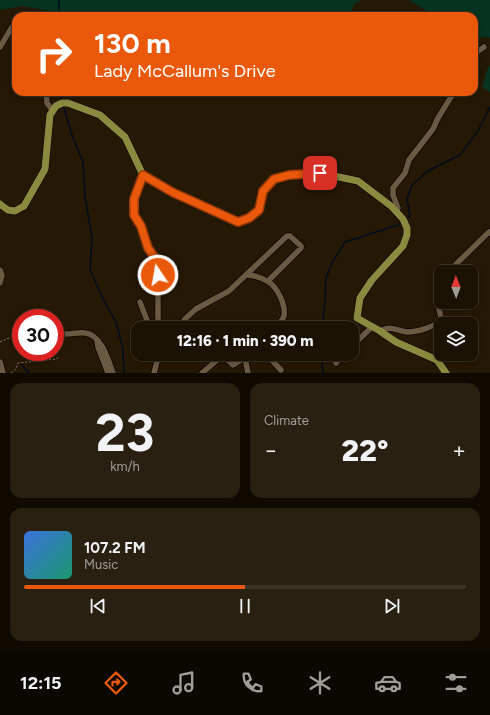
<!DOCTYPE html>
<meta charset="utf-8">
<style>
body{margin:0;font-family:Figtree,sans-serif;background:#292012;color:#f1f3f6;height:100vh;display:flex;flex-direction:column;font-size:15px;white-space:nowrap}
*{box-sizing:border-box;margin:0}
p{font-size:13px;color:#a09e9a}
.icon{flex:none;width:22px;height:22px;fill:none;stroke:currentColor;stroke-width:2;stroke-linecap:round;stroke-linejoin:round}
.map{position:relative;height:373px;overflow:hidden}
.details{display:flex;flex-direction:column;gap:10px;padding:10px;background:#0f0a02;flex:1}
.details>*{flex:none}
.guide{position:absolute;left:12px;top:12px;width:466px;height:84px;border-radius:12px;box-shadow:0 2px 6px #0003,0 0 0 1px #3a3225;background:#ea580c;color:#fff;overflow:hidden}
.needle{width:26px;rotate:359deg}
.buttons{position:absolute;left:434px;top:265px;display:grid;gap:8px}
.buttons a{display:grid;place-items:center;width:44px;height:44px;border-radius:8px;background:#1c1203;box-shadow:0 2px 6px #0003,0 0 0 1px #3a3225;font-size:20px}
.speed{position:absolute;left:12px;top:309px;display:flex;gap:8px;font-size:20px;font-weight:700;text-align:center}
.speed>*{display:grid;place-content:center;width:52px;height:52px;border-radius:50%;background:#1c1203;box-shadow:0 2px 6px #0003,0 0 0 1px #3a3225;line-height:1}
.speed .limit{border:6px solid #d22;background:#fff;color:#111}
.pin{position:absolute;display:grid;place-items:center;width:34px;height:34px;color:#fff;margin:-17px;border-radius:8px;box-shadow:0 2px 6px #0006}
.me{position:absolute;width:44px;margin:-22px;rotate:348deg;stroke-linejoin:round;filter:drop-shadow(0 0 3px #0008)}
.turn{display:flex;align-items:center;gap:14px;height:84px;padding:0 16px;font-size:18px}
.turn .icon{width:52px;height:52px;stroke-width:2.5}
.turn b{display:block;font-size:28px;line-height:34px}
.big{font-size:30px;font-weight:800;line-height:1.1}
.details .card{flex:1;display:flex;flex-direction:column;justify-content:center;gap:6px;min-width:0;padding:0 14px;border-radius:12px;background:#292012}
.details .dial{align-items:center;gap:0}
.dial b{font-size:52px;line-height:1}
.song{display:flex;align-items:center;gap:12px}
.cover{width:48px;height:48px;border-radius:6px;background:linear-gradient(135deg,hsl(220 70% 55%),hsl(160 70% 35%))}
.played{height:4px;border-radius:2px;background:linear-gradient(90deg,#ea580c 50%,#3a3225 50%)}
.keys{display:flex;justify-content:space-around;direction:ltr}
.heat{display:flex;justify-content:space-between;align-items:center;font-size:22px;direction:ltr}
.details .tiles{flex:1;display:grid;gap:10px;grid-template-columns:1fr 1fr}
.card:last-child{grid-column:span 2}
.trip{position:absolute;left:131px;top:321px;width:228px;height:40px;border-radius:12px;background:#1c1203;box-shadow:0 2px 6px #0003,0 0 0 1px #3a3225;font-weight:800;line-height:40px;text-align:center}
.dock{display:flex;height:64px;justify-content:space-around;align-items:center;background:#0b0701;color:#a09e9a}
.dock .icon{width:28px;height:28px}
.dock .current{color:#ea580c}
.dock b{font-size:18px;color:#f1f3f6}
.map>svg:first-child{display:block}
.green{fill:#073321}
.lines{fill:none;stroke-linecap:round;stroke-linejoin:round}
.stream{stroke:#000c1f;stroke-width:1.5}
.minor-casing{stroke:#0e0400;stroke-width:7}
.major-casing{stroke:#0e0400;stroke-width:8}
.path{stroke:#887d6c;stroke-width:1;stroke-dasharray:2 2;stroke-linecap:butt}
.minor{stroke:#6a5a44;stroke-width:5.5}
.major{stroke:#8a8a40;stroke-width:7}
.route-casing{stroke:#983908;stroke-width:10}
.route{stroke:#ea580c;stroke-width:7}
</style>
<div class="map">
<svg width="490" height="373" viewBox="0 0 490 373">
<rect width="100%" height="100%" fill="#251804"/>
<g class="green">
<polygon points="0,0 362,0 354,4 350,16 56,16 50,11 22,6 0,10"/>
<polygon points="408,0 490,0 490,38 486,37 474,39 474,16 436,16"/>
<polygon points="490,66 490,92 482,87 488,67"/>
</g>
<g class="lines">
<g class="stream">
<polyline points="59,0 59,16"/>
<polyline points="59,92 62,102"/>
<polyline points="63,105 72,135 83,162 85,197 92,238 90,269 100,293 116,322 123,349 124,373"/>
<polyline points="405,220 410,216 407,199 412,185 428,171 460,155 478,131 490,107"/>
<polyline points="322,328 325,302 326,278 332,263 345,242 398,225 402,222"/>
<polyline points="321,354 323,373"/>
<polyline points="22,365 29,373"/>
</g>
<defs>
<g id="minor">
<polyline points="46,16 49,16"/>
<polyline points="0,47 12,27 16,26"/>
<polyline points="474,54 484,47"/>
<polyline points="46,92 47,103 53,111"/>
<polyline points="143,175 134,199 135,215 141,226 149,248 158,262 158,328"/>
<polyline points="396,211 398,208 393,195 393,188 405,173 409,160 433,129 438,118 454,92"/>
<polyline points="0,270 2,275 0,283"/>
<polyline points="448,272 489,232 490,233"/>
<path d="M247 275C253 275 262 278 267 281 277 286 286 305 284 316 283 320 278 325 275 328"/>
<polyline points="140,302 150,328"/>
<polyline points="179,328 185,319 196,309 229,291 287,236 290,236 301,246 301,248 268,281"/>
<path d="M380 331C392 325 396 331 407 332 417 332 437 327 441 318 438 301 434 299 441 282"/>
<path d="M66 334C72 334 79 332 85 333 102 335 108 360 113 373"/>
<polyline points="97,340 98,347 108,373"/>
<polyline points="352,346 372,327"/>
<polyline points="266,354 281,370"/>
<polyline points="0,362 3,373"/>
<polyline points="336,363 343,354"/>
<polyline points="154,373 158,358 158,354"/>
<polyline points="202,373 223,355 233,365 246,357"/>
<polyline points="248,373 246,363 246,357 249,354"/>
</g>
<polyline id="major" points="0,204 1,205 8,210 15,211 24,206 45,169 50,115 56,106 62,103 68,103 100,115 125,137 143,175 172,192 238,222 249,218 259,209 263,191 274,179 289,175 320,173 358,181 391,206 403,219 407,228 407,235 403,246 372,280 360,298 357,318 380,331 396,342 437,360 446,373"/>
</defs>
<use href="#minor" class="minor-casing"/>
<use href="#major" class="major-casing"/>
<g class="path">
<polyline points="55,331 62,330"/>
<polyline points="0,342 16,335 21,335"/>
<polyline points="11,373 16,369 18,363 57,359 58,357"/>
</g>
<use href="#minor" class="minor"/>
<use href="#major" class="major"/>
</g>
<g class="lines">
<defs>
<polyline id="route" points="158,275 158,262 148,248 141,226 134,215 134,199 143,175 172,192 238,222 249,218 259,210 263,191 274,179 289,175 320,173"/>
</defs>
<use href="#route" class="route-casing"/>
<use href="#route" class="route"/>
</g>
</svg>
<div class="buttons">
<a><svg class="needle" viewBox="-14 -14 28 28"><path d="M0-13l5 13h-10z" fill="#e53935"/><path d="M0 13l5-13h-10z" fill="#a09e9a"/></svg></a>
<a><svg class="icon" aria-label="layers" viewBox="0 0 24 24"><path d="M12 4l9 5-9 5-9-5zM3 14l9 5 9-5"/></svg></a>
</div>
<div class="speed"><div class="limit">30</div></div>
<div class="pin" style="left:320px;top:173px;background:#d93025"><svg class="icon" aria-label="arrive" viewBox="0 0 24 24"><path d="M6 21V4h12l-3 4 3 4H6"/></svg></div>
<svg class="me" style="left:158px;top:275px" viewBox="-20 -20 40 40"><circle r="17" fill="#ea580c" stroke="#fff" stroke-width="3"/><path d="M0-11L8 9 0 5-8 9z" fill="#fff"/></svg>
<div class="trip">12:16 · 1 min · 390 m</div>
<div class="guide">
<div class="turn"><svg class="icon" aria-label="right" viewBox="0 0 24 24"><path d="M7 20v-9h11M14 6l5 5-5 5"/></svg><div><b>130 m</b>Lady McCallum's Drive</div></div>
</div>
</div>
<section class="details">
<div class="tiles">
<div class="card dial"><b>23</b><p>km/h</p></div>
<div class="card"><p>Climate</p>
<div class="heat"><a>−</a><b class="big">22°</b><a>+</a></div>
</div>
<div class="card">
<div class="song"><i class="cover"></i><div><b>107.2 FM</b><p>Music</p></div></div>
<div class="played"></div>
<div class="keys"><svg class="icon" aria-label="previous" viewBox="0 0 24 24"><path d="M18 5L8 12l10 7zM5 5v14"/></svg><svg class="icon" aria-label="pause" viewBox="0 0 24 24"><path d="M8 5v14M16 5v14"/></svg><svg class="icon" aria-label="next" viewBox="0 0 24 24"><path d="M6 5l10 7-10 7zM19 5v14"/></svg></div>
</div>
</div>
</section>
<nav class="dock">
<b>12:15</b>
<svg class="icon current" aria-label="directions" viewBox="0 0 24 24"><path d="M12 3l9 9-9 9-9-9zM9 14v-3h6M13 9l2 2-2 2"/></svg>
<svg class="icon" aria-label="music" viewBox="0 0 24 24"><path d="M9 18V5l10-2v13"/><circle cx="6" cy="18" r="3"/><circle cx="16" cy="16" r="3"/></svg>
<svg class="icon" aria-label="phone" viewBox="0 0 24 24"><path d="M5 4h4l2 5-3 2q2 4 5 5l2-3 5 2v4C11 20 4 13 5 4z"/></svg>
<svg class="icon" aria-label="climate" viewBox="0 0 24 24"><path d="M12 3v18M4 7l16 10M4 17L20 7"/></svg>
<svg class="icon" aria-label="car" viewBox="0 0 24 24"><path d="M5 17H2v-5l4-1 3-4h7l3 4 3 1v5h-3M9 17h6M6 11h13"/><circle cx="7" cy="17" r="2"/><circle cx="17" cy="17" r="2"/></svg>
<svg class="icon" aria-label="filters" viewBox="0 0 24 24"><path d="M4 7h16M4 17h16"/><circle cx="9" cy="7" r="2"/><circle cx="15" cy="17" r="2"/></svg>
</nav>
